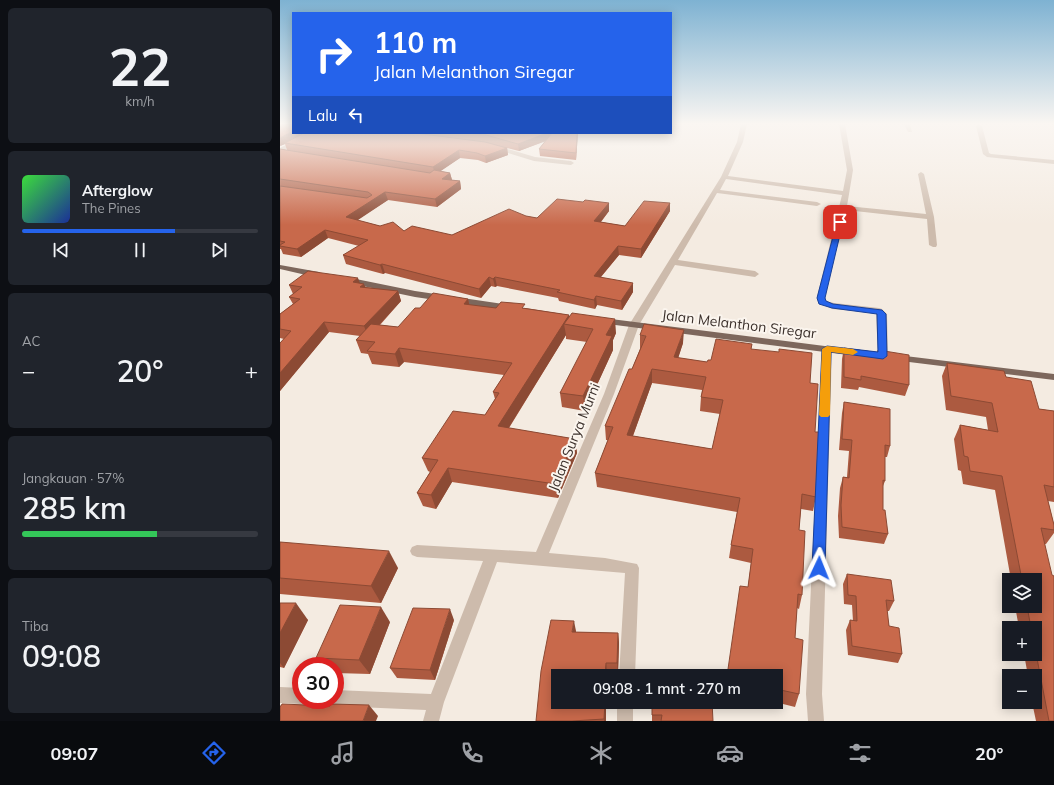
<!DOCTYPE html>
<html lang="id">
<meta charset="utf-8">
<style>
body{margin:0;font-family:Mulish,sans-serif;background:#20242c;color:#f1f3f6;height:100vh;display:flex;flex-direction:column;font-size:15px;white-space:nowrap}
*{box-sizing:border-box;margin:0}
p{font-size:13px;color:#9ea1a6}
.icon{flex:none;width:22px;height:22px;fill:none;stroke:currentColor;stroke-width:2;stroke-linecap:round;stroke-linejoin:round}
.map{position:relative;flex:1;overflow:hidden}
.sheet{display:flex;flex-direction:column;gap:8px;padding:8px;background:#0d0f14;width:280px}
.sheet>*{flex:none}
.top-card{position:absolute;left:12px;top:12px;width:380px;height:122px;border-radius:0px;box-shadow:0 2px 10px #0003;background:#2563eb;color:#fff;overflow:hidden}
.buttons{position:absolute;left:722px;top:573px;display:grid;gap:8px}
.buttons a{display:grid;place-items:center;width:40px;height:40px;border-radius:0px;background:#171b24;box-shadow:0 2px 10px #0003;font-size:20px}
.speed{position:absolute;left:12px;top:657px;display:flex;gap:8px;font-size:20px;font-weight:700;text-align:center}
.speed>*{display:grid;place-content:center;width:52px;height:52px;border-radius:50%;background:#171b24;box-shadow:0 2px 10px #0003;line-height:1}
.speed .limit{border:6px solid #d22;background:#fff;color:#111}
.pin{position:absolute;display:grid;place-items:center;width:34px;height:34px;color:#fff;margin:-17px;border-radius:8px;box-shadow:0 2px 6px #0006}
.me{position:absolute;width:44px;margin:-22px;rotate:2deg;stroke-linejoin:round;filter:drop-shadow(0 0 3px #0008)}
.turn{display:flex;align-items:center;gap:14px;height:84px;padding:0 16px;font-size:18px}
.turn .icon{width:52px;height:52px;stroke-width:2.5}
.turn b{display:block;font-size:28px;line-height:34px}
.then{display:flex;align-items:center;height:38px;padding:0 16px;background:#0003;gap:8px;font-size:15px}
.big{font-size:30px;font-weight:600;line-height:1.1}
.sheet .card{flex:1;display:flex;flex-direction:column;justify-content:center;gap:6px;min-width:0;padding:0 14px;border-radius:6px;background:#20242c}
.sheet .dial{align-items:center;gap:0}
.dial b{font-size:52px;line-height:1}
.song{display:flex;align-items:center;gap:12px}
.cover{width:48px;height:48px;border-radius:6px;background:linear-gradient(135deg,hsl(120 70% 55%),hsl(230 70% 35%))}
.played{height:4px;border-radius:2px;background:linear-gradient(90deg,#2563eb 65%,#363941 65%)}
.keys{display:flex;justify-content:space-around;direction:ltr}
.heat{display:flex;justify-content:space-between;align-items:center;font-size:22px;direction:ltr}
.charge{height:6px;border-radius:3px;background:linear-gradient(90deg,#34c759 57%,#363941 0)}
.trip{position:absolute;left:271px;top:669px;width:232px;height:40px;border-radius:0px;background:#171b24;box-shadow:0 2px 10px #0003;font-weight:600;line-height:40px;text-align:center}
.tab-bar{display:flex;height:64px;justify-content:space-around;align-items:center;background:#090b0e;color:#9ea1a6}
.tab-bar .icon{width:28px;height:28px}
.tab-bar .active{color:#2563eb}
.tab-bar b{font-size:18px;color:#f1f3f6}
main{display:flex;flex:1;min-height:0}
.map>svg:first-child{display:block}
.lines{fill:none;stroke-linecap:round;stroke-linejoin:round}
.minor{fill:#cdbbac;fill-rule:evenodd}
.major{fill:#7d675c;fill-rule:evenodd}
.wall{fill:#ac5a40;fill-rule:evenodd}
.shaded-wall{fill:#8c4a34}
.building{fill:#c8694b;stroke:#8c4a34;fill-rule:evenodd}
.route{fill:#2563eb;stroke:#184099}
.slow{fill:#f59e0b}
.labels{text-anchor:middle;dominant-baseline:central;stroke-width:4;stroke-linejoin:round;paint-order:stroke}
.street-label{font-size:14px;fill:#3b302b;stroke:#fbf5ee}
</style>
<main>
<section class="sheet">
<div class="card dial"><b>22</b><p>km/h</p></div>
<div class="card">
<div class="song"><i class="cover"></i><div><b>Afterglow</b><p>The Pines</p></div></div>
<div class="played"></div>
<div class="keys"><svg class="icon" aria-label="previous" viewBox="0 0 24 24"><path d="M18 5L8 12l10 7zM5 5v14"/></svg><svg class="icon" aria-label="pause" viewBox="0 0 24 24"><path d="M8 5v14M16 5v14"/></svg><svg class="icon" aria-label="next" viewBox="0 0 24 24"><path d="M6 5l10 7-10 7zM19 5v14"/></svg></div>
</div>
<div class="card"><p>AC</p>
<div class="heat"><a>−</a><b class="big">20°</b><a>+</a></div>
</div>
<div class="card"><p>Jangkauan · 57%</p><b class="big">285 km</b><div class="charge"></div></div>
<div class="card"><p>Tiba</p><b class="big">09:08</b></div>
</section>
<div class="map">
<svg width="774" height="721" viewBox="0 0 774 721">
<rect width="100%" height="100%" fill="#f4ebe1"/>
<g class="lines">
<g class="minor">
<polygon points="461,124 467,124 463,142 448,176 563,191 567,170 559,124 565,124 573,170 567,206 646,214 638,174 641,172 644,174 654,217 657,245 656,247 653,247 649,245 647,219 566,210 545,297 546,301 554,303 599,308 602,309 607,314 608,356 607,358 599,358 598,356 596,313 552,309 538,302 537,297 562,195 446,179 440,190 537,202 541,204 537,206 437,193 398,260 475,271 479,274 475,277 395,265 359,325 334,394 269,553 325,558 357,564 359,568 355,676 339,676 345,573 217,562 164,702 159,721 143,721 146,710 55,706 49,704 48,700 55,700 55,690 151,694 203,561 137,557 132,555 130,551 132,547 137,545 256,552 324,394 349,325 441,177 457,142"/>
<polygon points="624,124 630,124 632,132 628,132"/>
<polygon points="699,124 702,126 709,153 711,154 774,160 774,164 707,157 703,154 696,126"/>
<polygon points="29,133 36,133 0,152 0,148"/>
<polygon points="214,145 255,157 291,161 294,163 291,165 254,161 212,148 211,147"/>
<polygon points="547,346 552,349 542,694 544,721 528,721 526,694 542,349"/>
<polygon points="0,687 21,688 21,700 28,700 27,702 21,704 0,703"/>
<rect x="337" y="702" width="16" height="19"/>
</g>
<g class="major">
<polygon points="0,265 39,272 43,275 39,278 0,269"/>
<polygon points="71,278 135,291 230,305 234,308 230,311 135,297 68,283 67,281"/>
<polygon points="323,318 576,350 581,353 576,356 320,323 318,321 320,319"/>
<polygon points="617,355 774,374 774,380 613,360 612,358"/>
</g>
</g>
<g class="wall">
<polygon points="13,133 298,133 296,160 260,156 259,149 265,141 239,151 207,143 227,148 228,155 206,163 198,160 180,158 160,171 170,173 172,180 180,181 181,189 157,207 108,200 77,220 100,226 124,231 172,235 246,216 257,218 303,202 329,203 329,211 321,222 345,226 390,203 390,211 361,258 339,255 321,277 353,292 342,310 317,305 315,309 279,301 278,298 217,286 215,287 211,286 201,298 105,273 103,274 66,264 63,255 79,246 48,238 21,257 3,254 1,249 0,249 0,149 7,150 5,144 0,146"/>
<polygon points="80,283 86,287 118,291 121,301 100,325 118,327 140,308 188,299 189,305 216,308 245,308 289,315 289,318 336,333 333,340 333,350 305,411 282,407 280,393 307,342 286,339 286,335 229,428 295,439 297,453 278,498 172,482 156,509 143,506 137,493 150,472 148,471 142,458 205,415 215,399 213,392 224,375 124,362 119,367 92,364 88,354 81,353 76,340 80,336 49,332 0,391 0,343 4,339 0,338 0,314 13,304 9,297 13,294 9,285"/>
<path d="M360 335 403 343 398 358 427 362 472 344 471 349 530 383 535 432 536 497 533 511 521 509 519 530 522 595 519 609 517 608 515 638 519 694 515 707 495 702H496V676L468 587 471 563 449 558 451 545 457 512 317 487 315 473 328 440H326L325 426 352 369 360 349ZM372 383 422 390 421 397 420 411 440 414 432 449 353 436Z"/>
<polygon points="564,348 597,352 598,350 629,385 625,396 579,387 578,390 561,388 562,359"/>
<polygon points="667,363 726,377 759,409 774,411 774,502 768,501 774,525 774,533 766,544 765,544 774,721 756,721 752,702 755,702 755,676 748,676 744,654 755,654 755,628 739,628 735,606 755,606 755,580 731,580 715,490 683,484 681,471 678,470 674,439 680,425 708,430 706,417 666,410 662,376"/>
<polygon points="564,402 610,446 607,457 605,457 605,481 603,486 603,510 608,534 604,544 559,538 558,516 560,488 563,477 567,477 569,451 559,450 562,413"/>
<polygon points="0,542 118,568 101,603 0,594"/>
<polygon points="567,574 614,601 609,611 607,611 609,626 622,654 618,663 568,655 566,630 570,620 573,621 572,605 564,604 563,584"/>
<polygon points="0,603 28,620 4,668 0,667"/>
<polygon points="174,620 155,680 117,678 110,668"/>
<polygon points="110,622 90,674 55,673 55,666 42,666 36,658"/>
<polygon points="296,631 296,632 338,633 339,643 338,673 327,672 327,676 278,676 326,702 326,721 256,721"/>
<polygon points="372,702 433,721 372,721"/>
</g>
<g class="shaded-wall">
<polygon points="13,131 13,133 26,133 5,143 5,144 0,146 0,138"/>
<polygon points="267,133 274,133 274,138 239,151 238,144"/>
<polygon points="297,133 298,133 296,160 296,153"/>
<polygon points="227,148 228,155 206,163 205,156"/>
<polygon points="179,150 180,158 155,175 153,167"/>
<polygon points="170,173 172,180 162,179"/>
<polygon points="180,181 181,189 157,207 155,199"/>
<polygon points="105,192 108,200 69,226 66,217"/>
<polygon points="329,203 329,211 315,229 314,221"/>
<polygon points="390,203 390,211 361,258 361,249"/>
<polygon points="45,230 48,238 21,257 17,249"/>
<polygon points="338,246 339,255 314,285 314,276"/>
<polygon points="102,264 105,273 103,274 100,265"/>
<polygon points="209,277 211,286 201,298 199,289"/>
<polygon points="215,277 217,286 215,287 213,279"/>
<polygon points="78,278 81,286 84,284 88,294 73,282"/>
<polygon points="353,283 353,292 342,310 341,301"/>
<polygon points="118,291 121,301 88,337 84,326"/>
<polygon points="316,296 317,305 315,309 314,300"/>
<polygon points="188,299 191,312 184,304"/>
<polygon points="289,315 290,325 284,324 286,335 221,440 218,426"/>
<polygon points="335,319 336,333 333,340 333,350 305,411 303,396 326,335"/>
<polygon points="44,322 49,332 0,391 0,373"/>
<polygon points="404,330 403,343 394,371 394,357"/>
<polygon points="119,348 124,362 119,367 115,354"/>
<polygon points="372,369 372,383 348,449 347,435"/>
<polygon points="295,439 297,453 278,498 275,484"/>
<polygon points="168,468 172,482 156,509 151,495"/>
<polygon points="109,551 118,568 101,603 91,586"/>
<polygon points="16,603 28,620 4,668 0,663 0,633"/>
<polygon points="101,607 110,622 90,674 79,660"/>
<polygon points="170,609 174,620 155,680 150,670"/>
<polygon points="294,621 296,631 295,642 292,632"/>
<polygon points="338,633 339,643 338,673 337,663"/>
<polygon points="326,663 327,672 327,676 325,676"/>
<polygon points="325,702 326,702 326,721 324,721 324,719"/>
<polygon points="89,705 98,716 96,721 83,721"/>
</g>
<g class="building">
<polygon points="0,124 13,124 13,131 0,138"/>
<polygon points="24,133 135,133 205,142 227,148 205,156 197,153 179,150 153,167 5,143"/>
<polygon points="187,133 267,133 238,144 206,135"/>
<polygon points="272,133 297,133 296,153 259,149"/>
<polygon points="0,149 150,173 154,170 170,173 162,179 180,181 155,199 105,192 66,217 100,226 113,222 124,231 132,226 172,235 229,209 246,216 257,218 277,199 303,202 305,200 329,203 314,221 345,226 364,201 390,203 361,249 338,246 314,276 353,283 341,301 316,296 314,300 277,292 280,290 215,277 213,279 209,277 199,289 102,264 100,265 63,255 88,240 45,230 17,249 0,246 0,245 5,242 0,241 0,186 87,198 92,195 88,192 0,179"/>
<polygon points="28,271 78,278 73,282 84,284 80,287 118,291 84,326 44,322 0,373 0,343 11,331 0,329 0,314 20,299 9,297 22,287 9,285"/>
<polygon points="153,293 188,299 184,304 216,308 221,302 245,304 242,308 289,315 218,426 295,439 275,484 168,468 151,495 137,493 158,460 142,458 173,411 205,415 219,393 213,392 232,363 119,348 115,354 87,351 95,342 76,340 91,324 118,327 135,308 140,308"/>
<polygon points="292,313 335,319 326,335 332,336 303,396 280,393 313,329 284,324"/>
<path d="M364 324 404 330 394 357 427 362 428 360H431L436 339 472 344 471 349 499 352V349L532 353 530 383 538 384 535 432H539L536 497 522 494 519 530 525 531 522 595 518 594 515 638 523 640 519 694 496 689V676H447L460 586 468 587 473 549 451 545 460 498 315 473 333 427 325 426 349 369H352L366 336 360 335ZM372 369 426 377 421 397 443 400 432 449 347 435Z"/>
<polygon points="564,348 598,353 598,350 629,355 629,385 581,376 581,380 564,377"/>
<polygon points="667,363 724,371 726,377 751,381 759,409 774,411 774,487 764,485 774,525 774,530 761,528 772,575 774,576 774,721 769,721 755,648 755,628 751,628 747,606 755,606 755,580 742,580 722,476 690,471 688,457 684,456 680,425 718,432 712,403 671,396"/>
<polygon points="564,402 610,409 610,446 605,445 605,481 603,480 603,510 605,510 608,534 562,527 561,505 563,477 569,478 572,440 562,439"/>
<polygon points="0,542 109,551 91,586 0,578"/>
<polygon points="567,574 611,580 614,601 606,600 609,626 619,628 622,654 572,646 570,620 577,621 576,596 568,595"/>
<polygon points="0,603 16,603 0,633"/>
<polygon points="60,605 101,607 79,660 36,658"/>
<polygon points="133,608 170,609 150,670 110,668"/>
<polygon points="271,620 294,621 292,632 338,633 337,663 326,663 325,676 278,676 278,702 325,702 324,719 292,721 256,721 261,671"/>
<polygon points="372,702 432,702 433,721 381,721 382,715 372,715"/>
<polygon points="2,704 50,706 50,704 89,705 83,721 0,721 0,706 1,706"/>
</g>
<linearGradient id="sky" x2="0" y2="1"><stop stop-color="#7eb2d2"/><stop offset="0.55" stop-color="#faf6f2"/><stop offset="1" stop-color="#faf6f2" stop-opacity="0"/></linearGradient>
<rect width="774" height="225" fill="url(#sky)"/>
<polygon class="route" points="557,221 563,222 545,298 546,301 553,304 602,310 606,314 607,356 603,359 551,352 545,568 543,572 539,574 534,572 532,568 542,349 547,346 598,352 597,314 552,308 539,304 537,298"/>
<polygon class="slow" points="547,346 573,349 578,352 573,355 551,352 550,415 548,417 541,417 539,415 542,349"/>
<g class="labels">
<g class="street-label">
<text transform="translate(459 324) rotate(7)">Jalan Melanthon Siregar</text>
<text transform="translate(294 437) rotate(-68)">Jalan Surya Murni</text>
</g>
</g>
</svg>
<div class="buttons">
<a><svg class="icon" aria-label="layers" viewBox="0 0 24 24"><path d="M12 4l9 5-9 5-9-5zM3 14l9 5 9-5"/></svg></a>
<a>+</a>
<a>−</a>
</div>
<div class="speed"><div class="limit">30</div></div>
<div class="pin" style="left:560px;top:222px;background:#d93025"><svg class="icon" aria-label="arrive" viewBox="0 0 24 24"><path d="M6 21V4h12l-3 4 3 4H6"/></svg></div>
<svg class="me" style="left:539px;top:568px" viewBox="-20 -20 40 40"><path d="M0-17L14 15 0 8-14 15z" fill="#2563eb" stroke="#fff" stroke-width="4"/></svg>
<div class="trip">09:08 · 1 mnt · 270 m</div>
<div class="top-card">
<div class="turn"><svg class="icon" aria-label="right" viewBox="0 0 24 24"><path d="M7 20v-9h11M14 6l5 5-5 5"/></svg><div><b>110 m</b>Jalan Melanthon Siregar</div></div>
<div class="then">Lalu<svg class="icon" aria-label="left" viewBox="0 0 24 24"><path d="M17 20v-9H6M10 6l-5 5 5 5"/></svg></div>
</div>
</div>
</main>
<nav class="tab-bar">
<b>09:07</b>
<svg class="icon active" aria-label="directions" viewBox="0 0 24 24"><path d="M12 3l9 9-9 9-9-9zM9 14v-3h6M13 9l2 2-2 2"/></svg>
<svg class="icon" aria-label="music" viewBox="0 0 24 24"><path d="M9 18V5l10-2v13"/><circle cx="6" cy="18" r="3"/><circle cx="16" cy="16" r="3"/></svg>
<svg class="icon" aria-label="phone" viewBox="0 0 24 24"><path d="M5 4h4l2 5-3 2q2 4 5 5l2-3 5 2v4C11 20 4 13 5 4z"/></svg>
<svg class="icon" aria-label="climate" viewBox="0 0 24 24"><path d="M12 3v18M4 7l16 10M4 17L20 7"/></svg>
<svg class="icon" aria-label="car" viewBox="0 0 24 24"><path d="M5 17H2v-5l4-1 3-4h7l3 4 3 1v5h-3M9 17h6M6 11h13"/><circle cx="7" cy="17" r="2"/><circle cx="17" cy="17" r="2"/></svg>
<svg class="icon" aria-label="filters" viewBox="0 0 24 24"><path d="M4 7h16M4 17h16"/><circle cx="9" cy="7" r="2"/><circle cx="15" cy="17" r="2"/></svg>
<b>20°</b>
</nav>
